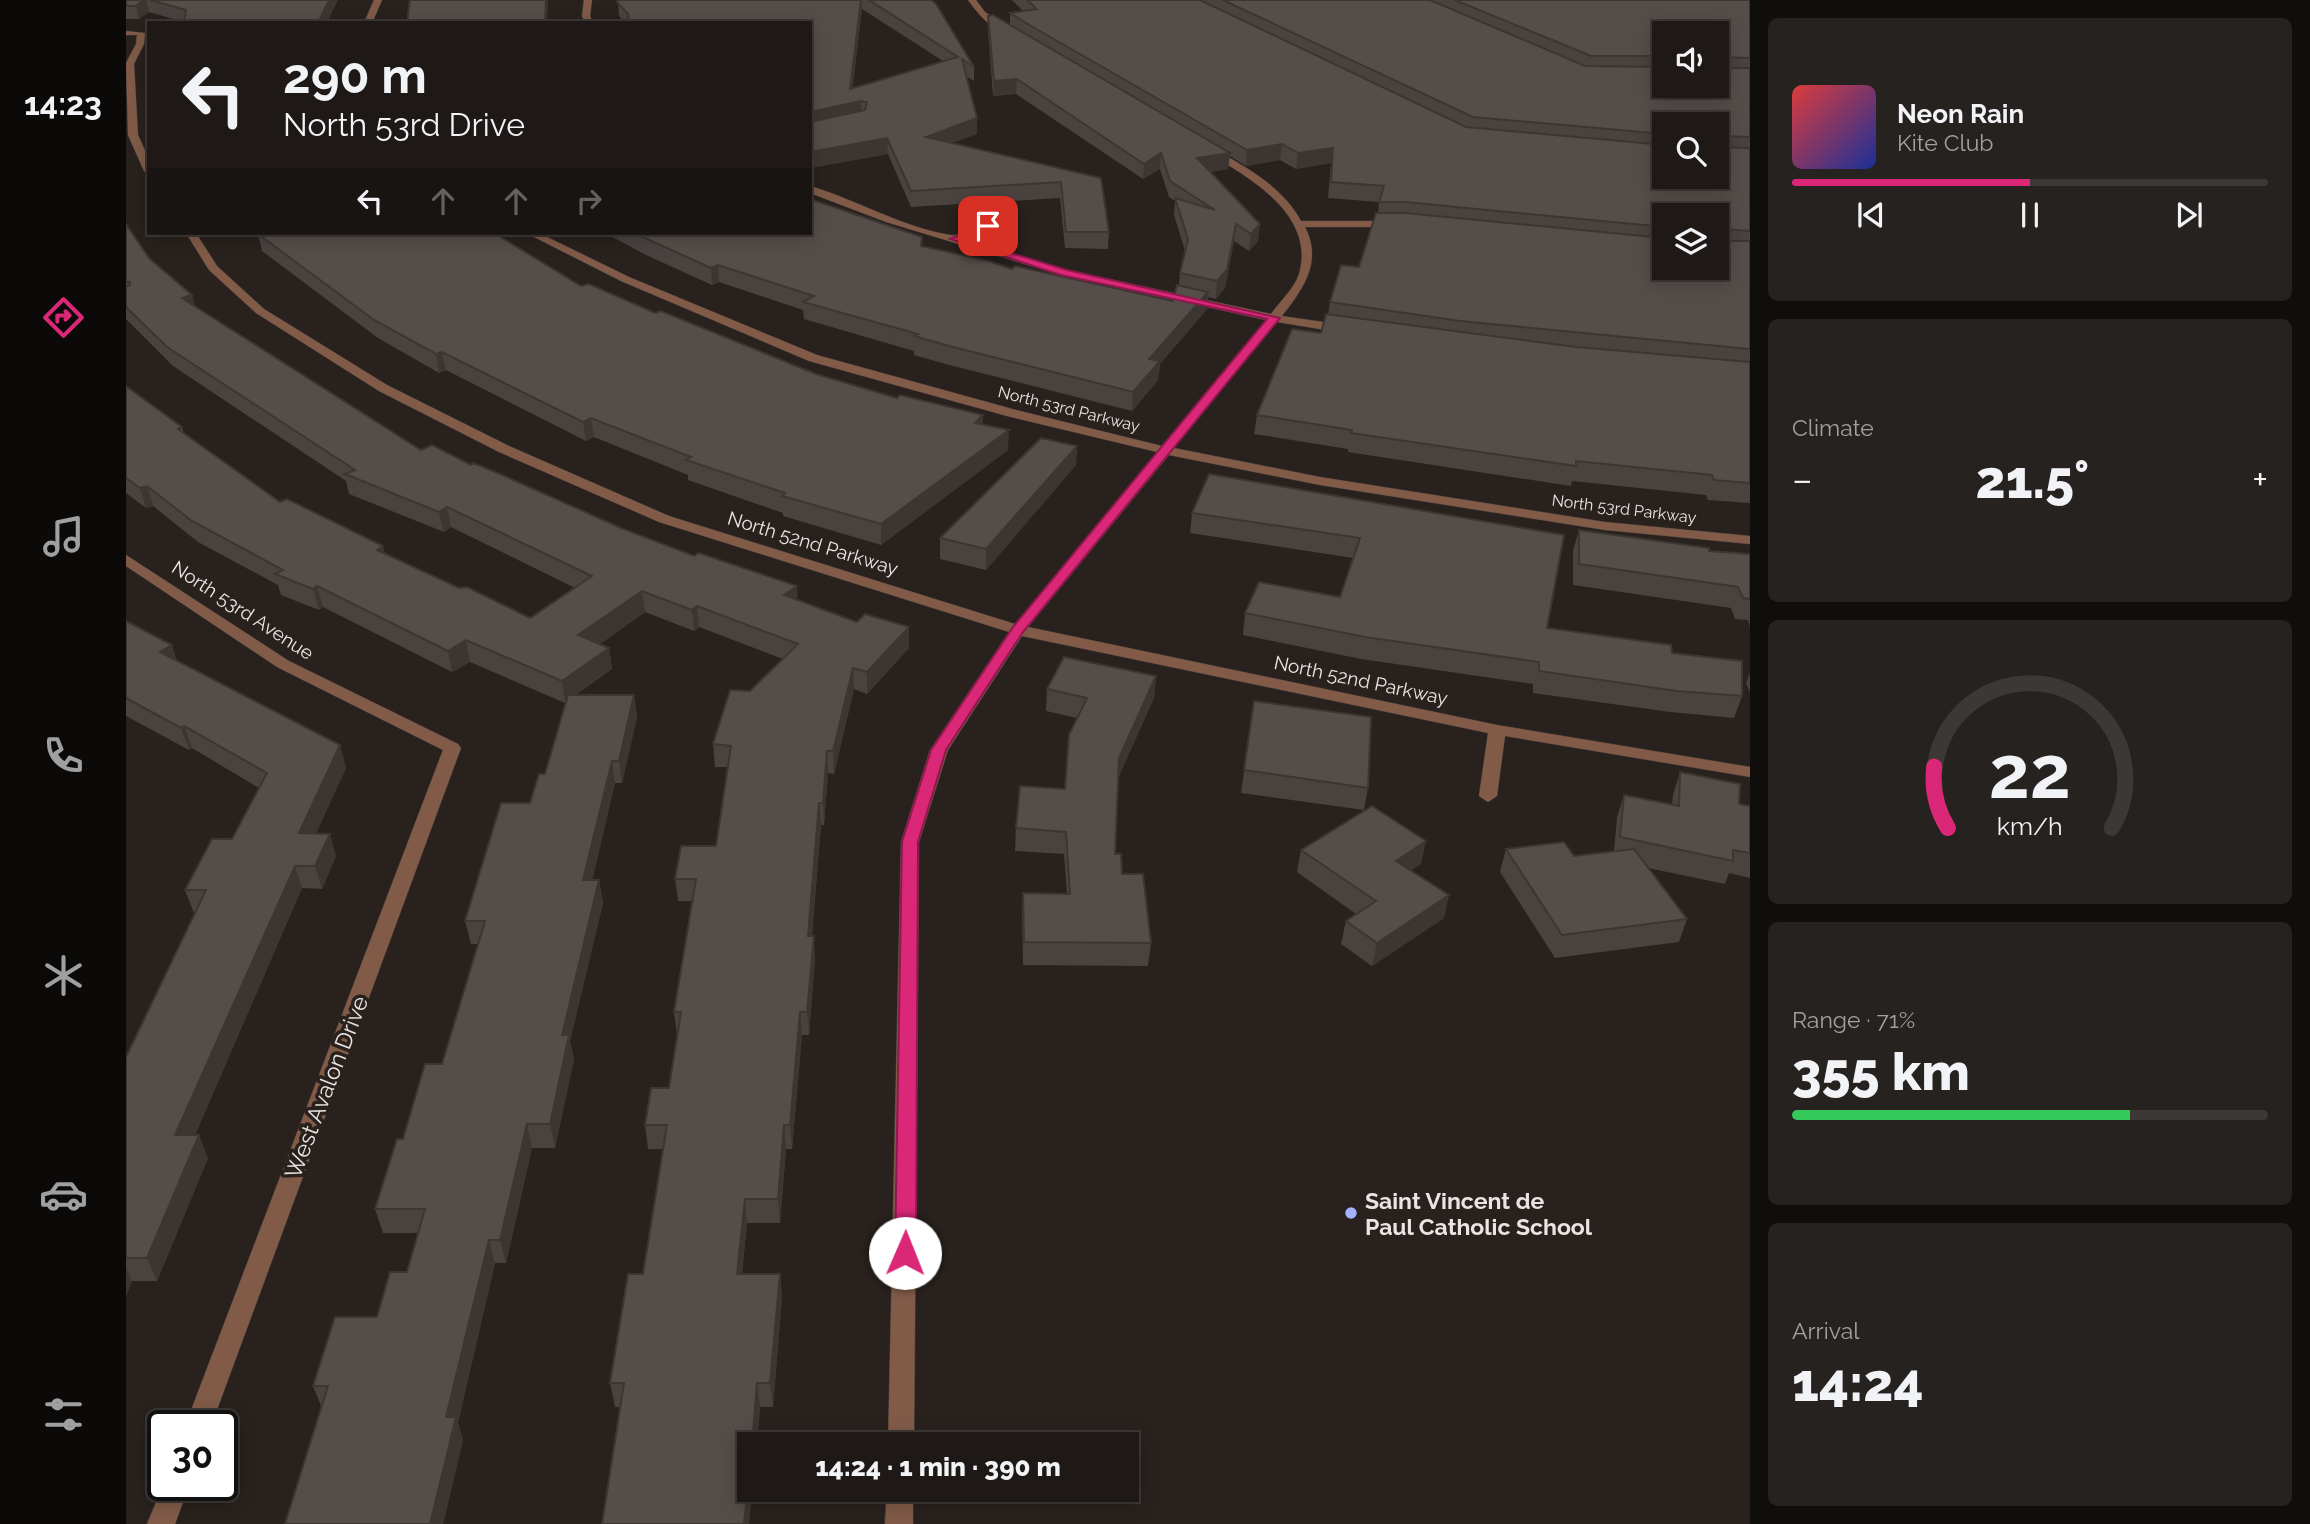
<!DOCTYPE html>
<meta charset="utf-8">
<style>
body{margin:0;font-family:Raleway,sans-serif;background:#26221f;color:#f1f3f6;height:100vh;display:flex;flex-direction:column;font-size:26px;white-space:nowrap}
*{box-sizing:border-box;margin:0}
p{font-size:23px;color:#a1a0a1}
.icon{flex:none;width:38px;height:38px;fill:none;stroke:currentColor;stroke-width:2;stroke-linecap:round;stroke-linejoin:round}
.map{position:relative;flex:1;overflow:hidden}
.panel{display:flex;flex-direction:column;gap:18px;padding:18px;background:#100e0c;width:560px}
.panel>*{flex:none}
.top-card{position:absolute;left:21px;top:21px;width:665px;height:214px;border-radius:0px;box-shadow:0 4px 18px #0003,0 0 0 2px #3c3835;background:#1e1916;color:#f1f3f6;overflow:hidden}
.fabs{position:absolute;left:1526px;top:21px;display:grid;gap:14px}
.fabs a{display:grid;place-items:center;width:77px;height:77px;border-radius:0px;background:#1e1916;box-shadow:0 4px 18px #0003,0 0 0 2px #3c3835;font-size:35px}
.speed{position:absolute;left:21px;top:1410px;display:flex;gap:14px;font-size:35px;font-weight:700;text-align:center}
.speed>*{display:grid;place-content:center;width:91px;height:91px;border-radius:50%;background:#1e1916;box-shadow:0 4px 18px #0003,0 0 0 2px #3c3835;line-height:1}
.speed .limit{border:4px solid #111;border-radius:10px;background:#fff;color:#111}
.pin{position:absolute;display:grid;place-items:center;width:60px;height:60px;color:#fff;margin:-30px;border-radius:14px;box-shadow:0 4px 10px #0006}
.me{position:absolute;width:77px;margin:-38px;rotate:1deg;stroke-linejoin:round;filter:drop-shadow(0 0 5px #0008)}
.turn{display:flex;align-items:center;gap:24px;height:147px;padding:0 21px;font-size:32px}
.turn .icon{width:91px;height:91px;stroke-width:2.5}
.turn b{display:block;font-size:49px;line-height:60px}
.lanes{display:flex;align-items:center;height:66px;padding:0 21px;background:#0003;justify-content:center;gap:35px;direction:ltr}
.lanes .off{opacity:.35}
.big{font-size:52px;font-weight:800;line-height:1.1}
.panel .tile{flex:1;display:flex;flex-direction:column;justify-content:center;gap:10px;min-width:0;padding:0 24px;border-radius:10px;background:#26221f}
.panel .dial{align-items:center;gap:0}
.dial svg{height:182px;overflow:visible;fill:none;stroke:#3c3835;stroke-width:7;stroke-linecap:round;text-anchor:middle}
.dial text{fill:#f1f3f6;stroke:none}
.song{display:flex;align-items:center;gap:21px}
.cover{width:84px;height:84px;border-radius:10px;background:linear-gradient(135deg,hsl(0 70% 55%),hsl(230 70% 35%))}
.played{height:7px;border-radius:4px;background:linear-gradient(90deg,#db2777 50%,#3c3835 50%)}
.keys{display:flex;justify-content:space-around;direction:ltr}
.heat{display:flex;justify-content:space-between;align-items:center;font-size:38px;direction:ltr}
.charge{height:10px;border-radius:5px;background:linear-gradient(90deg,#34c759 71%,#3c3835 0)}
.trip{position:absolute;left:611px;top:1432px;width:402px;height:70px;border-radius:0px;background:#1e1916;box-shadow:0 4px 18px #0003,0 0 0 2px #3c3835;font-weight:800;line-height:70px;text-align:center}
main{display:flex;flex:1;min-height:0}
.dock{display:flex;flex-direction:column;width:126px;justify-content:space-around;align-items:center;background:#0c0a09;color:#a1a0a1}
.dock .icon{width:49px;height:49px}
.dock .active{color:#db2777}
.dock b{font-size:32px;color:#f1f3f6}
.map>svg:first-child{display:block}
.lines{fill:none;stroke-linecap:round;stroke-linejoin:round}
.minor-casing{stroke:#433c39;stroke-width:1}
.minor{fill:#815b48;fill-rule:evenodd}
.wall{fill:#49423f;fill-rule:evenodd}
.shaded-wall{fill:#3c3633}
.building{fill:#554d49;stroke:#3c3633;stroke-width:2}
.route{fill:#db2777;stroke:#8e194d;stroke-width:2}
.poi-dot{fill:#a4b1fc;stroke:#28211d;stroke-width:2.5}
.labels{text-anchor:middle;dominant-baseline:central;stroke-width:7;stroke-linejoin:round;paint-order:stroke}
.far-street-label{font-size:16px;fill:#eae5e3;stroke:#28211d}
.street-label{font-size:19px;fill:#eae5e3;stroke:#28211d}
.near-street-label{font-size:23px;fill:#eae5e3;stroke:#28211d}
.near-poi-label{font-size:23px;font-weight:bold;fill:#eae5e3;stroke:#28211d;text-anchor:start}
</style>
<main>
<nav class="dock">
<b>14:23</b>
<svg class="icon active" aria-label="directions" viewBox="0 0 24 24"><path d="M12 3l9 9-9 9-9-9zM9 14v-3h6M13 9l2 2-2 2"/></svg>
<svg class="icon" aria-label="music" viewBox="0 0 24 24"><path d="M9 18V5l10-2v13"/><circle cx="6" cy="18" r="3"/><circle cx="16" cy="16" r="3"/></svg>
<svg class="icon" aria-label="phone" viewBox="0 0 24 24"><path d="M5 4h4l2 5-3 2q2 4 5 5l2-3 5 2v4C11 20 4 13 5 4z"/></svg>
<svg class="icon" aria-label="climate" viewBox="0 0 24 24"><path d="M12 3v18M4 7l16 10M4 17L20 7"/></svg>
<svg class="icon" aria-label="car" viewBox="0 0 24 24"><path d="M5 17H2v-5l4-1 3-4h7l3 4 3 1v5h-3M9 17h6M6 11h13"/><circle cx="7" cy="17" r="2"/><circle cx="17" cy="17" r="2"/></svg>
<svg class="icon" aria-label="filters" viewBox="0 0 24 24"><path d="M4 7h16M4 17h16"/><circle cx="9" cy="7" r="2"/><circle cx="15" cy="17" r="2"/></svg>
</nav>
<div class="map">
<svg width="1624" height="1524" viewBox="0 0 1624 1524">
<rect width="100%" height="100%" fill="#28211d"/>
<g class="lines">
<defs>
<g id="minor">
<polygon points="248,0 256,0 246,23 238,23"/>
<polygon points="458,0 466,0 464,16 467,23 459,23 456,16"/>
<path d="M842 0H850L859 12 882 28V32C866 32 851 12 842 0Z"/>
<polygon points="0,31 19,33 18,44 8,64 12,135 23,159 23,174 18,171 2,135 0,63 10,44 11,35 0,35"/>
<path d="M1082 149H1088C1120 167 1157 187 1175 221H1270L1275 224 1270 227H1179C1197 262 1177 289 1156 316L1218 325 1224 329 1218 333 1151 322 1048 448 1194 477 1479 522 1624 536V544L1479 530 1194 485 1043 455 902 627 1371 725 1624 767V777L1379 736 1371 796 1362 802 1353 796 1362 733 896 636 822 750 793 842 788 1444H762L775 842 804 750 883 632 533 522 373 452 253 391 130 313 83 270 60 233H70L91 266 138 309 261 385 383 446 543 516 889 624 1031 452 881 416 683 361 495 281 400 233H413L503 277 691 355 890 410 1036 446 1140 320 935 275 760 222 684 193V186C731 200 776 227 824 235 838 237 852 222 866 224V228L838 239 941 270 1145 314C1154 301 1168 289 1173 274 1190 215 1123 177 1082 153Z"/>
<polygon points="0,555 163,661 332,744 335,748 85,1426 59,1426 317,750 151,667 0,566"/>
<polygon points="37,1486 63,1486 49,1524 21,1524"/>
<polygon points="761,1489 787,1489 787,1524 759,1524"/>
</g>
</defs>
<use href="#minor" class="minor-casing"/>
<use href="#minor" class="minor"/>
</g>
<g class="wall">
<polygon points="0,0 212,0 58,22 23,12 13,19 0,19"/>
<path d="M492 0H805L848 67V81L840 76 851 118V134L826 143 975 178 983 232 982 249 939 248 934 198 785 207 762 154 684 168V23H499L493 16ZM736 9 817 61 726 88Z"/>
<path d="M886 0H1624V503L1582 500 1580 495 1446 481 1445 486 1222 452V449L1128 434 1131 415 1195 333 1202 315 1204 302 1233 267 1252 213 1253 202 1202 198 1205 163 1170 169 1154 160 1120 166 1104 156 1102 169 1084 172 1132 241 1123 251 1108 241 1099 288 1090 299 1082 297 1081 309 1034 364 1032 380 1006 411 823 365 788 355V351L678 319 677 310 593 282 586 285 520 255 479 233H684L796 246 886 269 1047 301 1053 285 1054 273 1059 251 1048 215 1049 201 1043 197 1034 169 1017 179 890 94 867 96 862 29V16L884 25V13L897 11ZM1538 33 1591 86H1538ZM1538 124 1591 177H1538ZM1538 215 1591 268H1538Z"/>
<polygon points="0,224 23,258 66,295 69,307 295,450 345,465 495,528 672,600 783,648 741,694 728,689 708,774 702,773 698,825 695,825 686,936 689,959 683,1035 676,1035 666,1149 660,1149 654,1223 621,1223 616,1274 654,1274 656,1297 647,1407 634,1407 631,1444 623,1444 623,1489 626,1489 623,1524 494,1407 489,1407 484,1383 517,1274 537,1149 522,1149 519,1125 543,1088 551,1035 548,1012 566,901 552,901 549,879 590,846 602,767 589,767 587,744 624,691 657,659 573,627 568,631 519,612 474,644 483,648 486,669 449,695 508,695 511,717 496,783 489,783 466,880 473,880 477,903 444,1041 448,1059 429,1148 406,1148 380,1263 369,1263 332,1423 337,1440 317,1524 159,1524 195,1406 187,1386 251,1317 281,1272 292,1233 257,1233 249,1209 277,1139 316,1064 352,944 345,944 339,921 404,803 419,774 439,703 344,662 326,672 197,607 193,610 155,595 152,585 72,542 27,506 20,508 0,493 0,386 56,427 58,434 154,502 259,553 333,588 404,618 449,588 325,527 318,532 223,494 220,481 47,366 0,319"/>
<polygon points="132,234 455,286 529,313 690,374 771,398 857,415 857,425 882,450 755,545 657,516 657,513 562,480 562,475 468,437 460,441 320,370 313,373 252,338 136,251"/>
<polygon points="951,446 950,465 860,570 814,559 814,538"/>
<polygon points="1066,513 1438,535 1421,628 1546,653 1616,696 1608,718 1544,712 1407,693 1407,684 1235,659 1117,635 1119,613 1214,597 1227,558 1064,533"/>
<polygon points="1453,530 1583,551 1624,554 1624,627 1622,620 1609,619 1605,608 1447,585 1447,550"/>
<polygon points="0,621 51,660 214,745 220,768 190,833 210,856 196,889 176,888 69,1135 82,1158 31,1281 6,1281 0,1296 0,1057 69,913 68,913 59,890 106,839 133,788 66,748 63,750 0,716"/>
<polygon points="1624,673 1624,692 1620,683"/>
<polygon points="1030,676 1028,698 992,778 989,854 996,874 1025,943 1022,966 897,965 896,916 897,893 941,894 938,854 889,851 890,828 939,789 951,718 920,711 921,689"/>
<polygon points="1128,701 1242,788 1238,810 1115,793"/>
<polygon points="1554,772 1613,804 1624,806 1624,878 1603,873 1599,884 1522,868 1561,919 1553,942 1429,958 1374,872 1380,849 1448,856 1488,851 1491,817 1498,795 1546,805 1547,795"/>
<polygon points="1175,850 1295,864 1285,870 1318,918 1246,966 1215,944 1220,921 1230,914 1171,872"/>
</g>
<g class="shaded-wall">
<polygon points="17,0 20,0 23,12 13,19 10,6"/>
<polygon points="203,0 212,0 201,23 193,21"/>
<polygon points="420,0 422,0 421,23 419,23"/>
<polygon points="735,0 736,9 725,103 735,101 735,115 684,127 684,112 724,89"/>
<polygon points="891,79 890,94 867,96 868,81"/>
<polygon points="851,118 851,134 800,153 800,137"/>
<polygon points="761,138 762,154 684,168 684,152"/>
<polygon points="1156,144 1154,160 1120,166 1121,150"/>
<polygon points="1207,148 1205,163 1170,169 1172,153"/>
<polygon points="1035,153 1034,169 1017,179 1018,164"/>
<polygon points="1104,153 1102,169 1070,174 1071,158"/>
<polygon points="1110,224 1108,241 1099,288 1090,299 1091,281"/>
<polygon points="1134,224 1132,241 1123,251 1125,234"/>
<polygon points="592,265 593,282 586,285 585,268"/>
<polygon points="1082,292 1081,309 1034,364 1032,380 1006,411 1007,392 1023,359"/>
<polygon points="66,295 71,313 56,298"/>
<polygon points="316,352 320,370 313,373 310,354"/>
<polygon points="857,415 857,435 849,423"/>
<polygon points="465,418 468,437 460,441 457,422"/>
<polygon points="883,430 882,450 755,545 755,524"/>
<polygon points="951,446 950,465 860,570 860,549"/>
<polygon points="21,486 27,506 20,508 14,488"/>
<polygon points="321,507 325,527 318,532 313,512"/>
<polygon points="257,546 262,567 251,550"/>
<polygon points="191,586 197,607 193,610 187,589"/>
<polygon points="671,586 672,607 658,595"/>
<polygon points="516,591 519,612 456,657 452,635"/>
<polygon points="571,606 573,627 568,631 566,610"/>
<polygon points="783,627 783,648 741,694 741,672"/>
<polygon points="340,640 344,662 326,672 322,651"/>
<polygon points="46,645 53,667 34,652"/>
<polygon points="483,648 486,669 439,703 436,681"/>
<polygon points="727,668 728,689 708,774 707,751"/>
<polygon points="1030,676 1028,698 991,780 993,758"/>
<polygon points="508,695 511,717 496,783 493,761"/>
<polygon points="58,726 66,748 63,750 55,728"/>
<polygon points="214,745 220,768 180,856 173,833"/>
<polygon points="701,751 702,773 698,825 697,803"/>
<polygon points="486,761 489,783 461,903 457,880"/>
<polygon points="693,803 695,825 684,959 682,936"/>
<polygon points="204,834 210,856 196,889 189,866"/>
<polygon points="1300,841 1295,864 1266,883 1270,861"/>
<polygon points="169,866 176,888 59,1158 49,1135"/>
<polygon points="473,880 477,903 444,1041 448,1059 429,1148 424,1124 436,1035"/>
<polygon points="1323,895 1318,918 1246,966 1251,943"/>
<polygon points="688,936 689,959 683,1035 681,1012"/>
<polygon points="674,1012 676,1035 666,1149 664,1125"/>
<polygon points="401,1124 406,1148 380,1263 374,1240"/>
<polygon points="658,1125 660,1149 654,1223 652,1199"/>
<polygon points="73,1135 82,1158 31,1281 21,1258"/>
<polygon points="619,1199 621,1223 613,1297 611,1274"/>
<polygon points="363,1240 369,1263 332,1423 337,1440 317,1524 304,1524 320,1417"/>
<polygon points="0,1268 6,1281 0,1296"/>
<polygon points="654,1274 656,1297 647,1407 644,1383"/>
<polygon points="631,1383 634,1407 631,1444 626,1444"/>
<polygon points="623,1473 623,1489 626,1489 623,1524 618,1524"/>
</g>
<g class="building">
<polygon points="0,0 17,0 10,6 0,6"/>
<polygon points="24,0 203,0 193,21 211,20 211,23 58,23 60,10"/>
<polygon points="284,0 420,0 419,23 281,23"/>
<polygon points="492,0 735,0 724,89 832,57 743,0 805,0 810,4 848,67 836,59 851,118 800,137 975,178 983,232 940,232 935,182 785,191 761,138 684,152 684,122 739,110 741,102 735,101 684,112 684,23 503,23 502,14 491,2"/>
<polygon points="901,0 1074,0 1340,127 1538,145 1538,177 1591,177 1591,124 1538,124 1538,134 1347,117 1097,0 1304,0 1459,66 1538,67 1538,86 1591,86 1591,33 1538,33 1538,56 1465,56 1329,0 1624,0 1624,58 1595,57 1592,66 1595,68 1624,68 1624,137 1595,136 1593,144 1595,147 1624,148 1624,231 1596,229 1593,238 1596,241 1624,241 1624,349 1334,321 1204,302 1215,265 1233,267 1250,213 1279,213 1538,238 1538,268 1591,268 1591,215 1538,215 1538,227 1279,202 1253,202 1258,186 1205,182 1207,148 1172,153 1156,144 1121,150 900,23 884,13 911,9"/>
<polygon points="867,15 1104,153 1071,158 1134,224 1125,234 1110,224 1101,270 1091,281 1054,273 1062,239 1049,198 1089,210 1044,181 1035,153 1018,164 891,79 868,81 862,16"/>
<polygon points="684,199 796,237 795,246 863,261 886,269 889,266 1047,301 1051,285 1082,292 1023,359 1034,361 1007,392 823,346 788,336 792,334 677,302 688,296 592,265 585,268 508,233 684,233"/>
<polygon points="0,224 23,258 66,295 56,298 295,450 306,445 345,465 347,463 374,474 495,528 568,556 573,553 671,586 658,595 731,622 739,614 783,627 741,672 727,668 707,751 701,751 697,803 693,803 682,936 688,936 681,1012 674,1012 664,1125 658,1125 652,1199 619,1199 611,1274 654,1274 644,1383 631,1383 626,1444 623,1444 623,1473 618,1524 476,1524 498,1383 484,1383 502,1274 517,1274 541,1125 519,1125 525,1088 543,1088 555,1012 548,1012 570,879 549,879 555,846 590,846 605,746 587,744 604,690 624,691 672,644 571,606 566,610 516,591 452,635 483,648 436,681 340,640 322,651 191,586 187,589 149,574 157,570 66,521 21,486 14,488 0,478 0,386 56,427 52,429 154,502 161,499 257,546 251,550 333,588 341,587 404,618 466,576 321,507 313,512 219,474 229,470 41,347 0,307 0,287 4,285 4,282 0,282"/>
<polygon points="137,233 368,233 455,286 463,284 529,313 535,311 690,374 771,398 774,395 857,415 849,423 883,430 755,524 656,496 659,493 560,460 565,457 465,418 457,422 316,352 310,354 248,320 132,234"/>
<polygon points="1200,314 1450,347 1624,362 1624,483 1588,480 1586,475 1450,461 1450,466 1225,433 1226,430 1131,415 1166,329 1195,333"/>
<polygon points="915,438 951,446 860,549 814,538"/>
<polygon points="1083,474 1438,535 1421,628 1545,645 1546,653 1616,661 1616,696 1551,691 1413,671 1413,662 1239,637 1119,613 1133,582 1214,597 1234,538 1066,513"/>
<polygon points="1453,530 1583,548 1583,551 1624,554 1624,599 1617,598 1612,587 1453,564"/>
<polygon points="0,621 46,645 34,652 214,745 173,833 204,834 189,866 169,866 49,1135 73,1135 21,1258 0,1258 0,1057 80,890 59,890 86,839 106,839 141,773 58,726 55,728 0,698"/>
<polygon points="938,657 1030,676 993,758 989,854 995,854 996,874 1017,874 1025,943 898,942 897,893 944,894 940,832 890,828 894,786 939,789 943,735 961,698 921,689"/>
<polygon points="442,695 508,695 493,761 486,761 457,880 473,880 436,1035 443,1035 424,1124 401,1124 374,1240 363,1240 320,1417 330,1417 304,1524 159,1524 202,1386 187,1386 209,1317 251,1317 264,1272 281,1272 299,1209 249,1209 271,1139 277,1139 299,1064 316,1064 359,921 339,921 375,803 404,803 413,774 419,774"/>
<polygon points="1128,701 1245,717 1242,788 1118,770"/>
<polygon points="1554,772 1614,784 1613,804 1624,806 1624,853 1607,850 1607,861 1494,837 1498,795 1553,806"/>
<polygon points="1246,806 1300,841 1270,861 1323,895 1251,943 1220,921 1250,901 1175,850"/>
<polygon points="1438,842 1448,856 1508,849 1561,919 1436,935 1380,849"/>
</g>
<polygon class="route" points="862,224 865,224 865,228 839,239 941,270 1154,318 897,632 820,750 792,842 790,1253 787,1260 779,1262 772,1260 769,1253 776,842 805,750 887,627 1141,319 935,275 824,239"/>
<circle class="poi-dot" cx="1225" cy="1213" r="7"/>
<g class="labels">
<g class="far-street-label">
<text transform="translate(943 409) rotate(14)">North 53rd Parkway</text>
<text transform="translate(1498 509) rotate(7)">North 53rd Parkway</text>
</g>
<g class="street-label">
<text transform="translate(687 543) rotate(17)">North 52nd Parkway</text>
<text transform="translate(117 610) rotate(33)">North 53rd Avenue</text>
<text transform="translate(1235 680) rotate(12)">North 52nd Parkway</text>
</g>
<g class="near-street-label">
<text transform="translate(200 1087) rotate(-69)">West Avalon Drive</text>
</g>
<g class="near-poi-label">
<text x="1239" y="1200">Saint Vincent de<tspan x="1239" dy="26">Paul Catholic School</tspan></text>
</g>
</g>
</svg>
<div class="fabs">
<a><svg class="icon" aria-label="sound" viewBox="0 0 24 24"><path d="M4 9h4l5-4v14l-5-4H4zM17 9q2 3 0 6"/></svg></a>
<a><svg class="icon" aria-label="search" viewBox="0 0 24 24"><circle cx="10" cy="10" r="6"/><path d="M15 15l6 6"/></svg></a>
<a><svg class="icon" aria-label="layers" viewBox="0 0 24 24"><path d="M12 4l9 5-9 5-9-5zM3 14l9 5 9-5"/></svg></a>
</div>
<div class="speed"><div class="limit">30</div></div>
<div class="pin" style="left:862px;top:226px;background:#d93025"><svg class="icon" aria-label="arrive" viewBox="0 0 24 24"><path d="M6 21V4h12l-3 4 3 4H6"/></svg></div>
<svg class="me" style="left:779px;top:1253px" viewBox="-20 -20 40 40"><circle r="19" fill="#fff"/><path d="M0-13L10 11 0 6-10 11z" fill="#db2777"/></svg>
<div class="trip">14:24 · 1 min · 390 m</div>
<div class="top-card">
<div class="turn"><svg class="icon" aria-label="left" viewBox="0 0 24 24"><path d="M17 20v-9H6M10 6l-5 5 5 5"/></svg><div><b>290 m</b>North 53rd Drive</div></div>
<div class="lanes"><svg class="icon" aria-label="left" viewBox="0 0 24 24"><path d="M17 20v-9H6M10 6l-5 5 5 5"/></svg><svg class="icon off" aria-label="ahead" viewBox="0 0 24 24"><path d="M12 20V5M6 11l6-6 6 6"/></svg><svg class="icon off" aria-label="ahead" viewBox="0 0 24 24"><path d="M12 20V5M6 11l6-6 6 6"/></svg><svg class="icon off" aria-label="right" viewBox="0 0 24 24"><path d="M7 20v-9h11M14 6l5 5-5 5"/></svg></div>
</div>
</div>
<section class="panel">
<div class="tile">
<div class="song"><i class="cover"></i><div><b>Neon Rain</b><p>Kite Club</p></div></div>
<div class="played"></div>
<div class="keys"><svg class="icon" aria-label="previous" viewBox="0 0 24 24"><path d="M18 5L8 12l10 7zM5 5v14"/></svg><svg class="icon" aria-label="pause" viewBox="0 0 24 24"><path d="M8 5v14M16 5v14"/></svg><svg class="icon" aria-label="next" viewBox="0 0 24 24"><path d="M6 5l10 7-10 7zM19 5v14"/></svg></div>
</div>
<div class="tile"><p>Climate</p>
<div class="heat"><a>−</a><b class="big">21.5°</b><a>+</a></div>
</div>
<div class="tile dial"><svg viewBox="0 0 100 80">
<path d="M14 69A42 42 0 1 1 86 69"/>
<path d="M14 69A42 42 0 0 1 8 42" stroke="#db2777"/>
<text x="50" y="56" font-size="32" font-weight="700">22</text>
<text x="50" y="72" font-size="11">km/h</text>
</svg></div>
<div class="tile"><p>Range · 71%</p><b class="big">355 km</b><div class="charge"></div></div>
<div class="tile"><p>Arrival</p><b class="big">14:24</b></div>
</section>
</main>
